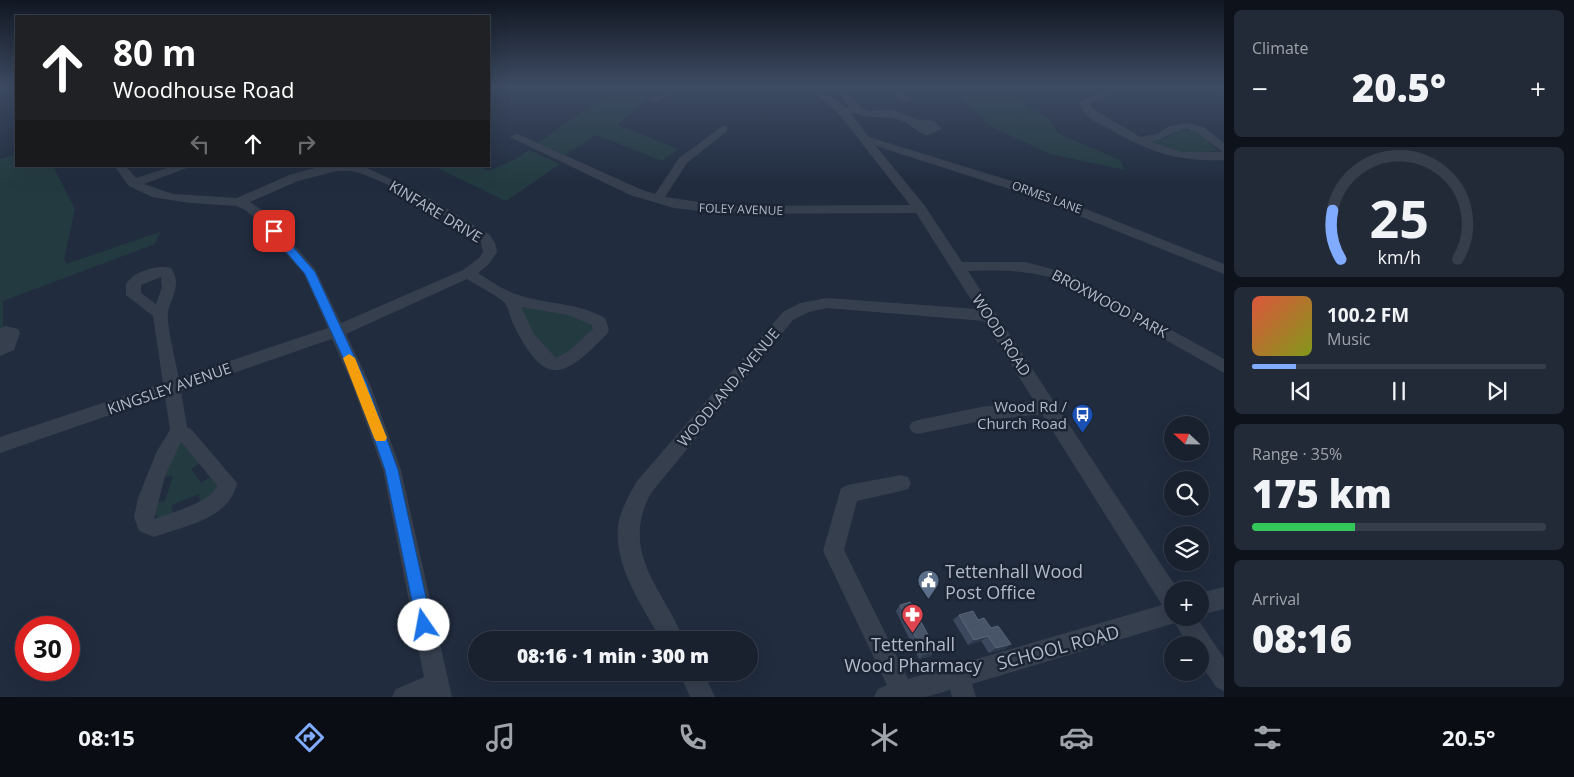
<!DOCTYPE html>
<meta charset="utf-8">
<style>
body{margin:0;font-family:"Open Sans",sans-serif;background:#222937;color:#f1f3f6;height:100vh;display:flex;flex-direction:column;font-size:19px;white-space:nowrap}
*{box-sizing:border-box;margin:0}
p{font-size:16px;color:#9fa3aa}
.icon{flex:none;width:28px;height:28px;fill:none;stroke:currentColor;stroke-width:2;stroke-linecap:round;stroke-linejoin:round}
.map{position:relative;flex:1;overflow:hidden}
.panel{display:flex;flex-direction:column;gap:10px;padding:10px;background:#0e121a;width:350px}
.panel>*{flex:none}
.hud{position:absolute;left:15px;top:15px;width:475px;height:152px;border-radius:0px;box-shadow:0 5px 20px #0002,0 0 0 1px #373e4b;background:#202124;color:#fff;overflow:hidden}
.needle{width:32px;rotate:292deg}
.controls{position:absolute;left:1164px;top:416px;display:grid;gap:10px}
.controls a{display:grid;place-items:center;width:45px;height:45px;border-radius:50%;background:#19212f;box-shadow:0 5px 20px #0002,0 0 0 1px #373e4b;font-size:25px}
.speed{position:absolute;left:15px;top:616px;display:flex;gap:10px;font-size:25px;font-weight:700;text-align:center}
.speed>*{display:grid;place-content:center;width:65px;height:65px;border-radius:50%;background:#19212f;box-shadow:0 5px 20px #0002,0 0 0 1px #373e4b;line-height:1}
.speed .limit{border:8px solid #d22;background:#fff;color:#111}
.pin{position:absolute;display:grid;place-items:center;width:42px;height:42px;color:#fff;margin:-21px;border-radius:10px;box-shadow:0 2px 8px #0006}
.me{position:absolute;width:55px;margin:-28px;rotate:348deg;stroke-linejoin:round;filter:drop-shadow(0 0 4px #0008)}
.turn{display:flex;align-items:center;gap:18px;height:105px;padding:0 15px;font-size:22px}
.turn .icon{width:65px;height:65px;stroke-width:2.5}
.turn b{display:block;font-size:35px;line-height:42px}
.lanes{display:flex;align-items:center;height:48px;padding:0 15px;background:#0003;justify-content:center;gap:25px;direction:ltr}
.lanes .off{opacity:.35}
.big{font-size:38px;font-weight:800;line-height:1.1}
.panel .widget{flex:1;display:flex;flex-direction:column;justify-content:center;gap:8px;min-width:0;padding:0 18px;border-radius:8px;background:#222937}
.panel .dial{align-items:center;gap:0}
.dial svg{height:130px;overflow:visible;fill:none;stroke:#373e4b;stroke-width:7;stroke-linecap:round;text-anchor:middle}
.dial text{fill:#f1f3f6;stroke:none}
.song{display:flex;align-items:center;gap:15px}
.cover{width:60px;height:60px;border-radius:8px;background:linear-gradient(135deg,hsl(10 70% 55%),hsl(70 70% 35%))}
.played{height:5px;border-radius:2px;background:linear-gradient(90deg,#81abff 15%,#373e4b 15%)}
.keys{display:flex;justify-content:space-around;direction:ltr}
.heat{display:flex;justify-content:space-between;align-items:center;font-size:28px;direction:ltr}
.charge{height:8px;border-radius:4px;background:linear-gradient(90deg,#34c759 35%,#373e4b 0)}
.trip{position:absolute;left:468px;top:631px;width:290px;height:50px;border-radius:25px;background:#19212f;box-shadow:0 5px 20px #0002,0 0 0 1px #373e4b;font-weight:800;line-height:50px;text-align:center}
.dock{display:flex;height:80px;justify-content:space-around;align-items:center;background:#0a0d13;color:#9fa3aa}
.dock .icon{width:35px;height:35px}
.dock .on{color:#81abff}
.dock b{font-size:22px;color:#f1f3f6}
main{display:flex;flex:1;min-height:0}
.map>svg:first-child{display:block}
.green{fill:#233b40}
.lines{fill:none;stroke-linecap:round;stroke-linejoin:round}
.minor{fill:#363f4e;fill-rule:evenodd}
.major{fill:#535d6f;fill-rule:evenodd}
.wall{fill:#3c485d}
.shaded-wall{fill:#2c384c}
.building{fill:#485569;stroke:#596478}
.route{fill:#1a73e8;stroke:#114b97}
.slow{fill:#f59e0b}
.labels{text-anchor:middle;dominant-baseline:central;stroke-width:5;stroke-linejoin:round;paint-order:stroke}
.far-street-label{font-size:12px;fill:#b1b9ca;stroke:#1b2433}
.street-label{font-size:15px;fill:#b1b9ca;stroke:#1b2433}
.poi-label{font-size:15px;fill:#b1b9ca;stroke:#1b2433;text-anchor:end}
.near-poi-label{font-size:18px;fill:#b1b9ca;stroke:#1b2433;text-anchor:start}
.near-street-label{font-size:18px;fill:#b1b9ca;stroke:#1b2433}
</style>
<main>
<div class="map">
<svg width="1224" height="697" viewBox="0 0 1224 697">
<rect width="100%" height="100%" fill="#212c3f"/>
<g class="green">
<polygon points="622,86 666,86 652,94 618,125 678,149 662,161 597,135 565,155 537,143"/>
<polygon points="948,86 1016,86 1028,107 1047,117 1059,134 1120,160 1125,170 1050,154 992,127"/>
<polygon points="1178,130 1197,131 1218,151 1177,153 1151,142 1168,137"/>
<polygon points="529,150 560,164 506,201 433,166 479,166 488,171 514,160"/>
<polygon points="16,154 16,166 53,166 75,209 64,259 66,264 160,232 155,244 3,301 3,327 0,328 0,159"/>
<polygon points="517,306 575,314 597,326 563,359 556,359 550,357 516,309"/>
<polygon points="180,441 200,463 191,469 201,483 210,477 220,488 200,504 199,494 172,505 173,515 162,520 153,514 154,503 165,501 173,476 162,477"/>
</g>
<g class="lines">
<g class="minor">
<polygon points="0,86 15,86 0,93"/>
<polygon points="673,86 685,86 657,102 653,103 648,100"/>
<path d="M807 86H818L845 108H850L833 86H843L862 108 869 111 893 110 919 120 934 121 942 129 927 135C919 133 917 130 911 126 897 116 886 118 870 117 863 117 858 113 851 114L869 137 1031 187 1224 264V274L1022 193 876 146 925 206 962 262H1025L1070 274 1224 359V373L1060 280C1029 270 1000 270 968 271L1178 590H1172V618H1197L1224 658V691L1216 687 1200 663V645H1188L1175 623 972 684 976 697H952L950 690 926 697H874L878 689 887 685 823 551 841 488 848 485 901 475 908 477 911 483 908 489 901 491 857 501 844 550 908 679 1162 605 1042 414 981 421 918 434 912 432 909 427 912 422 918 420 981 407 1034 401 984 321 827 308 809 312 793 320 651 493C619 553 663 588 684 640H661C643 607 614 567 618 527 620 510 629 495 637 481L783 312 800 303 827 298 977 309 916 213 726 214 674 208 630 195 510 137 516 134 520 135 640 189 655 194 679 158 723 126 727 127V131L687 163 665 197 726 206 910 205 839 114Z"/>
<path d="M860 86H895L911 99 906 102C899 100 895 93 888 91 879 87 868 93 860 86Z"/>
<path d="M1120 86H1135L1092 102 1090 104 1092 108 1140 137 1157 134 1169 126 1188 123 1205 128 1224 143V160C1178 162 1150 152 1111 130 1098 123 1085 118 1079 104L1084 98ZM1188 129 1197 133 1223 152H1181L1151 142C1165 140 1174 129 1188 129Z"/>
<polygon points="1194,86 1209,86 1224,91 1224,97"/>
<path d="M114 166H126L136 178 173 166H192L144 184 173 194 237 198 289 175 318 167 363 166 424 195 490 235 495 243 497 252 489 264 478 273C491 281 504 291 519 295 548 305 576 302 605 318L609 330 607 334C564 378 546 389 514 326 511 320 508 306 504 302 499 297 475 284 467 279L346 334 370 384 401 470 452 697H392L396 689 424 677 383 470 352 384 332 339 181 391 187 427 192 430 237 483C230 519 184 526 154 537L139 531 134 517 138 498 157 451 170 430 165 396 0 453V437L163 383 153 316 126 295V284C133 272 157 264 171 268 182 284 172 295 168 312 166 323 176 364 179 378L328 328 304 274 257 220 245 210 237 206 190 203 152 197 129 186ZM337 171C343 171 350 170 356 172 391 183 455 218 481 242L483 252 479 258 463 270 341 323 315 269 267 214 250 202 298 181ZM161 277 162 287 156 304 141 293V285ZM521 307 568 315 592 325 593 329 569 351 556 358 534 334ZM181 442 217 485C213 502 170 513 154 519L165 476Z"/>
<polygon points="6,326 18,329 20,333 14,350 0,356 0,328"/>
<polygon points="1224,587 1224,609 1200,615 1200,593"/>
<polygon points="679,672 703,672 715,697 690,697"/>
</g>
<polygon class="major" points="1214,86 1224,86 1224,91 1215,89"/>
</g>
<g class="wall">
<polygon points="900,605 931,656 919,659 896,611"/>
<polygon points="959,615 978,620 991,628 1011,644 1005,649 989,653 981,641 968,645 953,620"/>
</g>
<g class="shaded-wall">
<polygon points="988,636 981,641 968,645 974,640"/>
<polygon points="1011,644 1005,649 989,653 996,648"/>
<polygon points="937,651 931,656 919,659 924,654"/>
</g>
<g class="building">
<polygon points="910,602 937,651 924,654 900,605"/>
<polygon points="973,611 978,620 984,618 991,628 998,626 1011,644 996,648 988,636 974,640 959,615"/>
</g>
<linearGradient id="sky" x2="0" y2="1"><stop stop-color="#121823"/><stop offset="0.47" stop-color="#3d4b63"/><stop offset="1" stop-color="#3d4b63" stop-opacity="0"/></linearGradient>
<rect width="1224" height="183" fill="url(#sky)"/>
<polygon class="route" points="270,229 277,229 315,272 367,384 398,470 432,625 430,631 424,633 419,631 417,625 385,470 355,384 305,274 270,233"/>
<polygon class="slow" points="349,354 355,358 387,438 385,441 376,441 374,438 343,358"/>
<defs>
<symbol id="bus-pin" viewBox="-11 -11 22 30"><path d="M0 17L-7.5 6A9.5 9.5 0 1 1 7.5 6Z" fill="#1a4fb4" stroke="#1b2433"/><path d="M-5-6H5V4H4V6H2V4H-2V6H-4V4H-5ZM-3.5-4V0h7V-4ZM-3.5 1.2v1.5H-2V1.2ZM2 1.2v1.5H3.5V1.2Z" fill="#fff"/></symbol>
<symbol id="civic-pin" viewBox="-11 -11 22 30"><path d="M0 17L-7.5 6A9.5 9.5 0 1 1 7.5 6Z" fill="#5c6f8a" stroke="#1b2433"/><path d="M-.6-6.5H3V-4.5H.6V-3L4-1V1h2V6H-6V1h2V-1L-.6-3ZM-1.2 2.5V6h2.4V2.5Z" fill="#fff"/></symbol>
<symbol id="pharmacy-pin" viewBox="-11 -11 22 30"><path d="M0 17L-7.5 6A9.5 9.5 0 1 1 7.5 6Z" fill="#e0444e" stroke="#1b2433"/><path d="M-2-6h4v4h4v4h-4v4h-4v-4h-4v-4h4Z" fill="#fff"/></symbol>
</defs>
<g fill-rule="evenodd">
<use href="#bus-pin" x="1070" y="402" width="25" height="34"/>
<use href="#civic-pin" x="916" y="568" width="25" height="34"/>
<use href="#pharmacy-pin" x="900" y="602" width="25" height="34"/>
</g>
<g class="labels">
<g class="far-street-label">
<text transform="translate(1047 197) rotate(20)">ORMES LANE</text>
<text transform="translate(741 209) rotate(2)">FOLEY AVENUE</text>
</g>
<g class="street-label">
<text transform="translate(436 211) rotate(31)">KINFARE DRIVE</text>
<text transform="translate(1110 303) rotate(28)">BROXWOOD PARK</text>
<text transform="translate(1002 335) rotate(57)">WOOD ROAD</text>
<text transform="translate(728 387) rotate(-50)">WOODLAND AVENUE</text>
<text transform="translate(169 388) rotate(-19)">KINGSLEY AVENUE</text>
</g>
<g class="poi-label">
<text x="1067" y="406">Wood Rd /<tspan x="1067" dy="17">Church Road</tspan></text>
</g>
<g class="near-poi-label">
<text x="945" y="571">Tettenhall Wood<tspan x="945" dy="21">Post Office</tspan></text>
<text x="913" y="644" text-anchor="middle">Tettenhall<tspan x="913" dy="21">Wood Pharmacy</tspan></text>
</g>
<g class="near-street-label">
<text transform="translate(1058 647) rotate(-15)">SCHOOL ROAD</text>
</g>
</g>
</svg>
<div class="controls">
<a><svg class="needle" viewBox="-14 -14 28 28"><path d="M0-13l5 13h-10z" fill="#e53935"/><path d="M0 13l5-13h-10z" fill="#9fa3aa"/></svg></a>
<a><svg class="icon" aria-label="search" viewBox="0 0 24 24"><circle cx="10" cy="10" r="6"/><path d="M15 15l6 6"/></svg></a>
<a><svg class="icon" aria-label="layers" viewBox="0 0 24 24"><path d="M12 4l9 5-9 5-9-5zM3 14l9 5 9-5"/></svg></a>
<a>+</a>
<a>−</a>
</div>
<div class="speed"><div class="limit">30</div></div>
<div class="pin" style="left:274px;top:231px;background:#d93025"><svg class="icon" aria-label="arrive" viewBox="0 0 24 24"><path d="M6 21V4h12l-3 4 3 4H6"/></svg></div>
<svg class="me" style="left:424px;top:625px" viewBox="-20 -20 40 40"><circle r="19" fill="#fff"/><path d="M0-13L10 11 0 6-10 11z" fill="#1a73e8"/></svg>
<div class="trip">08:16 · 1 min · 300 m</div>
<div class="hud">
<div class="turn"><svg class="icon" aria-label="ahead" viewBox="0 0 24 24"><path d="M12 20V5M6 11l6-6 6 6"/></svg><div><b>80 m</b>Woodhouse Road</div></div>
<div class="lanes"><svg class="icon off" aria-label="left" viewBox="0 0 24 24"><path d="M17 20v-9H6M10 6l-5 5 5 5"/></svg><svg class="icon" aria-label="ahead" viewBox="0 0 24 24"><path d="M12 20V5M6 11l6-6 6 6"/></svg><svg class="icon off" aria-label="right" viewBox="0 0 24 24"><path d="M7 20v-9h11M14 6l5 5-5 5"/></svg></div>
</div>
</div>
<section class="panel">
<div class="widget"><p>Climate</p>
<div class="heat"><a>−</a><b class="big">20.5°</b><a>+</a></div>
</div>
<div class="widget dial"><svg viewBox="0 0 100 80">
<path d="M14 69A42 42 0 1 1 86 69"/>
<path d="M14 69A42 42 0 0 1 9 39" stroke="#81abff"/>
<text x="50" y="56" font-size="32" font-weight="700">25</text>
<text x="50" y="72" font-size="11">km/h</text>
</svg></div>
<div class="widget">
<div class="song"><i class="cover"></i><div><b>100.2 FM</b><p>Music</p></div></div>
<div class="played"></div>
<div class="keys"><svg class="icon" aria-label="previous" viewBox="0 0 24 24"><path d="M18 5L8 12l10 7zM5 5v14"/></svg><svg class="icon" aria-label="pause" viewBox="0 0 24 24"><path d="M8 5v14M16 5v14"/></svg><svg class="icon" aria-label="next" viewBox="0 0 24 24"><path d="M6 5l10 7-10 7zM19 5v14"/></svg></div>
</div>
<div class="widget"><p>Range · 35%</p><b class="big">175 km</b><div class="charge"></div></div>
<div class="widget"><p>Arrival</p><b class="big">08:16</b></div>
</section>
</main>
<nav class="dock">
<b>08:15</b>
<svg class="icon on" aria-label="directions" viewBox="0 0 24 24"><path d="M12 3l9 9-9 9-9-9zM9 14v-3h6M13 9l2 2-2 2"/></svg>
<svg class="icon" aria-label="music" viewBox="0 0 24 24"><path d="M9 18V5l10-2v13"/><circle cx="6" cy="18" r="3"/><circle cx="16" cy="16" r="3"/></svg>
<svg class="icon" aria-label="phone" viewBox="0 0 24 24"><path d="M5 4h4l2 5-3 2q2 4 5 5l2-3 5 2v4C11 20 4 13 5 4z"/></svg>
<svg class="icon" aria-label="climate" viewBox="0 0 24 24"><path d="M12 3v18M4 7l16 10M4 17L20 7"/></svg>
<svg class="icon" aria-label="car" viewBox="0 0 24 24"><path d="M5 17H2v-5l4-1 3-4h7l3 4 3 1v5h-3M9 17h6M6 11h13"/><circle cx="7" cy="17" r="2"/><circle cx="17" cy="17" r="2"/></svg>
<svg class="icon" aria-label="filters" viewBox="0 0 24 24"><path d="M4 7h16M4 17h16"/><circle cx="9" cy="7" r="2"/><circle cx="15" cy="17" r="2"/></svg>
<b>20.5°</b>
</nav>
